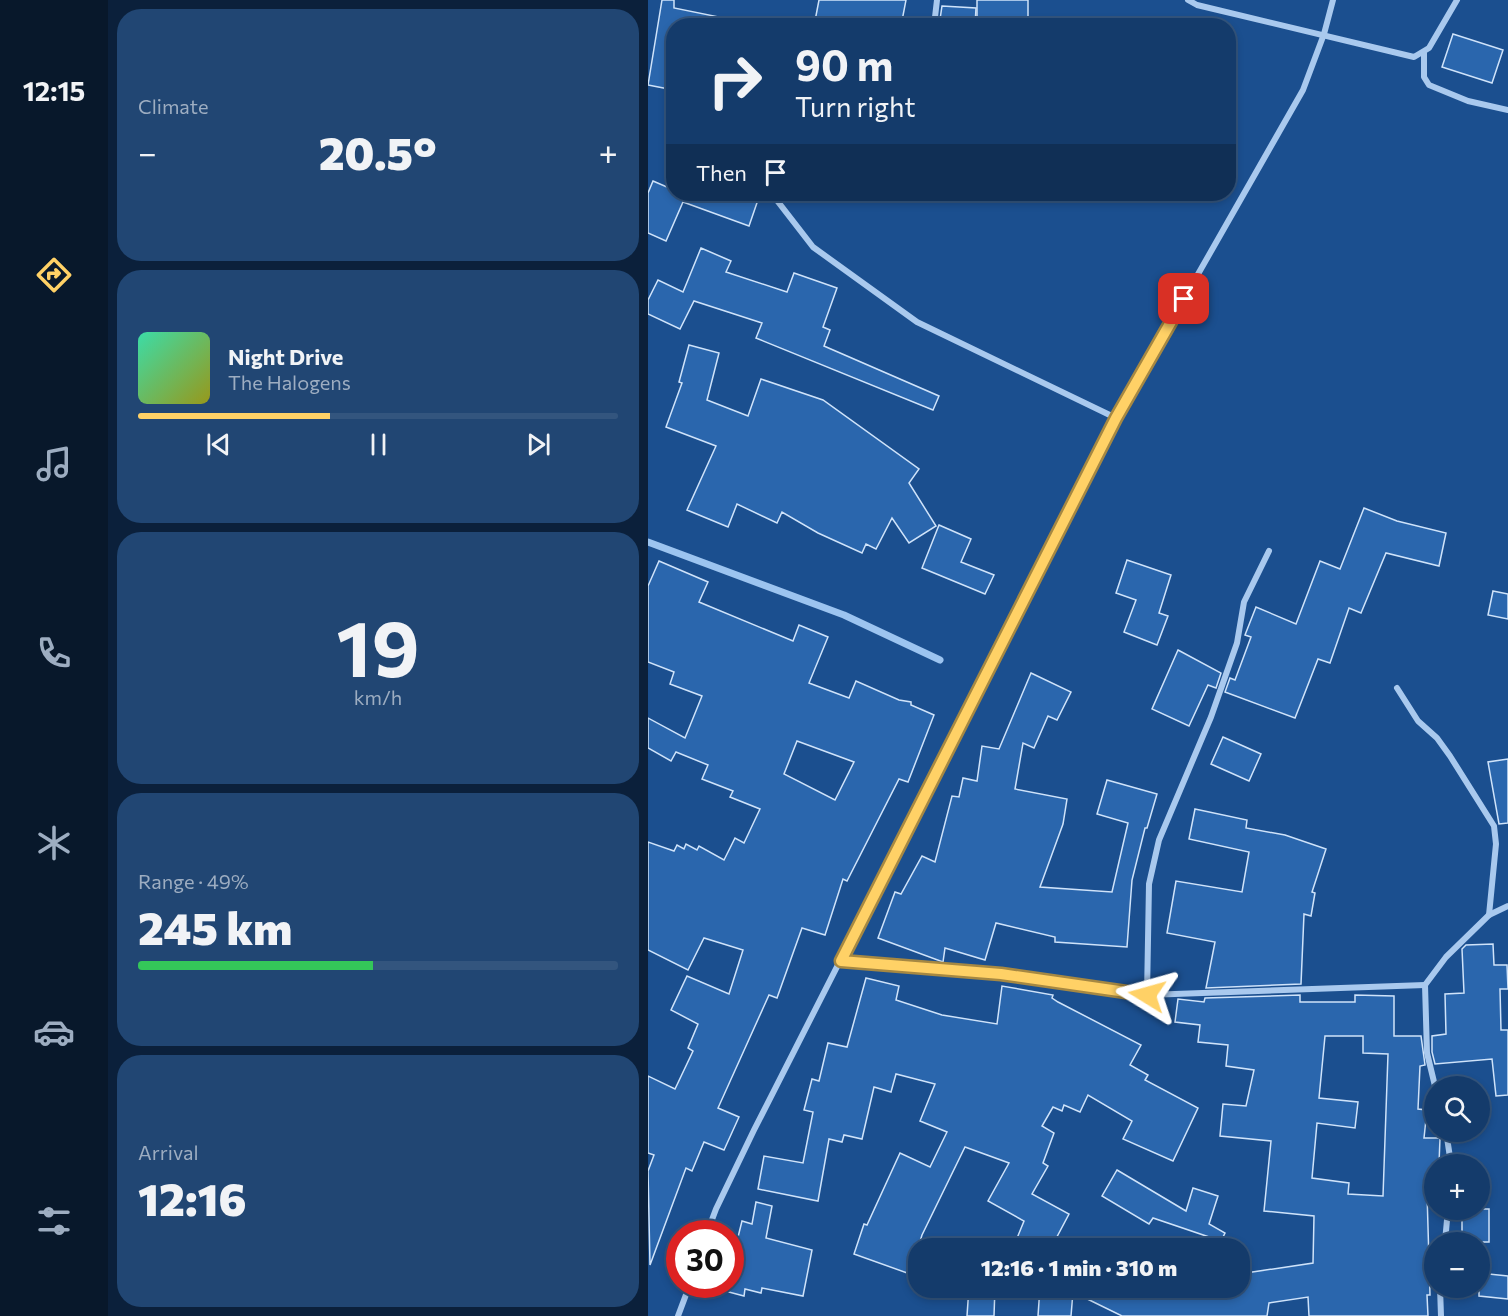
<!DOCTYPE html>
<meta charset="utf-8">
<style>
body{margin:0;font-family:Commissioner,sans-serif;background:#214673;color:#f1f3f6;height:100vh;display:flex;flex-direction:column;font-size:22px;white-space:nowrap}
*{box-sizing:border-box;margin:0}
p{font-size:20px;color:#9dadc1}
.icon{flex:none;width:33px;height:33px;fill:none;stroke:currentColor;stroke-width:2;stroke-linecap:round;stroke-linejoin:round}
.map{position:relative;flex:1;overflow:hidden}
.drawer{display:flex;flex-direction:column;gap:9px;padding:9px;background:#0b203b;width:540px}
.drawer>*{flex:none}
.banner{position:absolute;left:18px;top:18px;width:570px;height:183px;border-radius:24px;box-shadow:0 3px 9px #0003,0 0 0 2px #33557e;background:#143b6b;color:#f1f3f6;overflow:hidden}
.fabs{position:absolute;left:776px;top:1076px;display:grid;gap:12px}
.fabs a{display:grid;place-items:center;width:66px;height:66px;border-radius:50%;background:#143b6b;box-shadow:0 3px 9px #0003,0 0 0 2px #33557e;font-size:30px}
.speed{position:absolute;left:18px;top:1220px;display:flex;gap:12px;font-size:30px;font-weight:700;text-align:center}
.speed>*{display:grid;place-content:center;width:78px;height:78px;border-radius:50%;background:#143b6b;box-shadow:0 3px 9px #0003,0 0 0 2px #33557e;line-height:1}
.speed .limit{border:9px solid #d22;background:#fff;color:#111}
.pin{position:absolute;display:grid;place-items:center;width:51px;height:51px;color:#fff;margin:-26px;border-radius:12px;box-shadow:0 3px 9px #0006}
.me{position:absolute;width:66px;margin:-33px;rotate:278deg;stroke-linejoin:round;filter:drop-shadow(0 0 4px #0008)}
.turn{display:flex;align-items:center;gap:21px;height:126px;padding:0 30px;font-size:27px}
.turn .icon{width:78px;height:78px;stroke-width:2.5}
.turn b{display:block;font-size:42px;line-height:51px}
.then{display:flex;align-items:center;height:57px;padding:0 30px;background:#0003;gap:12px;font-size:22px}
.big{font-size:45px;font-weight:800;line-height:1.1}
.drawer .tile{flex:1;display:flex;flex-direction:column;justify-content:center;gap:9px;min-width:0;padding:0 21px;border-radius:24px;background:#214673}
.drawer .dial{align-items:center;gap:0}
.dial b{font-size:78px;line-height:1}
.song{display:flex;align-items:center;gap:18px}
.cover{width:72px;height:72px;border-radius:9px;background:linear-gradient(135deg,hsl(160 70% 55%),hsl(60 70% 35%))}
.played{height:6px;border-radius:3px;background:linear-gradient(90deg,#ffd166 40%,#33557e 40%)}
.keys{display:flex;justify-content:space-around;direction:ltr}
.heat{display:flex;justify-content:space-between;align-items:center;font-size:33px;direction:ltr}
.charge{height:9px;border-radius:4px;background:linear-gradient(90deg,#34c759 49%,#33557e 0)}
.trip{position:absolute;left:260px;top:1238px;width:342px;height:60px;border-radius:24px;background:#143b6b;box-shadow:0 3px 9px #0003,0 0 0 2px #33557e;font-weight:800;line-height:60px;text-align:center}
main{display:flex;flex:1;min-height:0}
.tab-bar{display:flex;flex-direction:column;width:108px;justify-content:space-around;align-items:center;background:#08182b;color:#9dadc1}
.tab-bar .icon{width:42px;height:42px}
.tab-bar .selected{color:#ffd166}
.tab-bar b{font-size:27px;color:#f1f3f6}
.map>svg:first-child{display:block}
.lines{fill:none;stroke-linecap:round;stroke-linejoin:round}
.stream{stroke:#9cc4f0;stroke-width:7}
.building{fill:#2a66ad;stroke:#cfe3fa;stroke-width:1.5;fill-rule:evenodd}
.street{stroke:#a9c9ee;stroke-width:6}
.route-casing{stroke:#a68842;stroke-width:15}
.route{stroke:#ffd166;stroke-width:10}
</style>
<main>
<nav class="tab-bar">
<b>12:15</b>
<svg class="icon selected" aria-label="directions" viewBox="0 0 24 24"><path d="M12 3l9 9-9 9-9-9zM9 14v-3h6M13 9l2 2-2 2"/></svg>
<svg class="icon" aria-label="music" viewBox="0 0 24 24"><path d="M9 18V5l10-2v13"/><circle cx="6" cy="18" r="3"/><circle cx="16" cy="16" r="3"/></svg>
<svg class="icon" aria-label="phone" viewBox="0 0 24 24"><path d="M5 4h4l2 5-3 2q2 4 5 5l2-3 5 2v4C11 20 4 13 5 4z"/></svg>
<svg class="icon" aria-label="climate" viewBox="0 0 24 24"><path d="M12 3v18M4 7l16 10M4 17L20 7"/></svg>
<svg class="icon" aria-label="car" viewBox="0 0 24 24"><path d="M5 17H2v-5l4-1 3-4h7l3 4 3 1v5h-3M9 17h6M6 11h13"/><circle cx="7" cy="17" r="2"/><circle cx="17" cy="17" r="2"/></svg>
<svg class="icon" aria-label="filters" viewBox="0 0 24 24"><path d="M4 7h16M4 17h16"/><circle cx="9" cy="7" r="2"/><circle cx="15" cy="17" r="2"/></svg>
</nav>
<section class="drawer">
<div class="tile"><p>Climate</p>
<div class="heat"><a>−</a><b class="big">20.5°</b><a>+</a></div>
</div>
<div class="tile">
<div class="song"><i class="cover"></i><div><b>Night Drive</b><p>The Halogens</p></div></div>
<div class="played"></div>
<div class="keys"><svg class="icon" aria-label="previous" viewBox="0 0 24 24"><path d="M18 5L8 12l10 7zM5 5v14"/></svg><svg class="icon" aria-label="pause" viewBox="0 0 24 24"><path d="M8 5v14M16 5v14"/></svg><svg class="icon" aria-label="next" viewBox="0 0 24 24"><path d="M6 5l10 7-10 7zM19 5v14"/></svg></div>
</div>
<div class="tile dial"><b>19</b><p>km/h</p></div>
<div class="tile"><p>Range · 49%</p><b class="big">245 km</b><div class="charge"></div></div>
<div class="tile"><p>Arrival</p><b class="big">12:16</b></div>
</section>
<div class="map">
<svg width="860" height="1316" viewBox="0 0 860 1316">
<rect width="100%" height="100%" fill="#1b4f8f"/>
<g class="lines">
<polyline class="stream" points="0,542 196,615 292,660"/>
</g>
<g class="building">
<polygon points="14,0 26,0 26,8 71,17 70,26 26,26 26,90 0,85"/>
<polygon points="171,0 258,0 253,26 166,26"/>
<polygon points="329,0 380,0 380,23 329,24"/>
<polygon points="294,6 328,8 327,26 291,26"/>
<polygon points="805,34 855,50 844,83 794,67"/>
<polygon points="5,181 26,190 26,194 112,194 101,226 35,202 18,241 0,233 0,193"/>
<polygon points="53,248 83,261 78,272 139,292 146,273 189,288 175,327 182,330 176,346 291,396 285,410 108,338 114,323 46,301 32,329 0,314 0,300 10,280 35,292"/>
<polygon points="41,345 71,353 59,400 100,416 113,379 175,400 271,469 261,483 288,526 261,543 244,518 228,549 218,544 214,553 170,533 134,512 129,523 89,504 80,527 39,510 68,446 18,427 34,383 31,382"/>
<polygon points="716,508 749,521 798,533 791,566 738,553 713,613 701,608 682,663 670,659 647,718 577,692 582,678 587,680 603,637 597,635 608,607 648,624 672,561 692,569"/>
<polygon points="291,525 323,539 313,562 346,575 337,594 274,568"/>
<polygon points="479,560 523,575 511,613 520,616 509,645 476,632 488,600 468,593"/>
<path d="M11 561 60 582 51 602 145 641 151 625 180 637 161 683 201 698 208 681 251 700 263 702V705L286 715 260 782 251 779 199 881 195 879 177 935 154 928 129 998 121 995 70 1108 91 1117 76 1150 56 1142 44 1171 38 1168 2 1265 0 1171 6 1155 0 1153V1076L27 1089 45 1051 40 1048 50 1024 23 1010 39 976 81 994 95 950 56 938 40 970 0 950V842L26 851 29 845 36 849 38 844 49 850 51 846 76 860 87 838 96 843 112 809 82 797 85 791 54 779 60 765 28 752 23 761 0 748V718L37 738 54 696 22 684 26 672 0 662V586ZM149 741 206 762 187 800 136 774Z"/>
<polygon points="845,591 860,594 860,619 840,615"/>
<polygon points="530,650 573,673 568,688 560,685 541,726 504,709"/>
<polygon points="383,673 423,692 409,720 400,716 386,748 375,743 367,789 419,799 415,824 392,887 464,892 480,823 449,814 459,780 509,794 499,828 497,828 484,880 479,947 407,942 407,937 348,923 337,960 297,948 295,962 230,938 247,892 253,894 274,856 287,862 304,796 311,797 315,778 329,781 334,746 351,749"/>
<polygon points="575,737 613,754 601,781 563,764"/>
<polygon points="860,759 860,823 851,824 840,762"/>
<polygon points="547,809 599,820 598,828 637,835 678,849 664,892 667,893 663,916 656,914 653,984 558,988 567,942 519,933 528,881 594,892 601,852 541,839"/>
<polygon points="845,944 846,965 859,965 860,989 852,989 853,1030 860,1030 860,1095 848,1096 844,1059 787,1064 784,1052 784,1036 798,1034 797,994 816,993 814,949 818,945"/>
<polygon points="218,978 251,986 248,1000 294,1015 349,1024 354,986 405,995 404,998 410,1002 493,1045 482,1065 500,1075 497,1080 550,1108 525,1161 475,1139 484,1121 440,1095 432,1112 416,1105 414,1111 405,1107 394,1126 406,1133 395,1163 400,1166 384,1194 421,1214 403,1248 365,1248 376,1221 340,1201 361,1163 317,1147 274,1235 262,1274 206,1254 216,1224 219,1225 252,1153 282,1167 299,1132 272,1121 287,1084 248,1074 243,1092 226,1087 214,1139 196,1135 194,1142 181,1139 170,1201 110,1189 116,1156 155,1163 165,1112 156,1110 164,1079 171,1081 180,1043 199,1047"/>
<path d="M652 995V1002H707V995L746 996V1036H773L777 1065 772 1066 770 1109 779 1110 776 1138H792L791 1164H786V1193H779L782 1295H779L780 1316H661L660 1297 621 1303 619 1316H474L425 1292 423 1316H390L392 1287H591V1274L665 1263 666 1216 616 1211 623 1141 572 1136 575 1104 598 1106 606 1070 578 1066 580 1045 550 1042 552 1025 527 1022 530 999 556 1002 557 998ZM677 1036H715V1053L740 1054 735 1196 700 1194 701 1183 664 1178 669 1123 707 1128 710 1102 671 1098Z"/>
<polygon points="469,1170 538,1211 545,1188 570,1196 561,1224 577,1233 573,1241 505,1218 501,1224 454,1196"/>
<polygon points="108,1202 124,1206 118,1238 164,1250 155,1296 114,1288 113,1293 97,1289 96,1296 77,1291 79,1284 82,1284 82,1269 94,1221 104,1224"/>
<rect x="814" y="1209" width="27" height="33"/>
<polygon points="831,1273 860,1276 860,1299 831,1296"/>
<polygon points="321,1287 347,1287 346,1316 319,1316"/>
</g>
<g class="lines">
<g class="street">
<polyline points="540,0 549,5 766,57 781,48 809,0"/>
<polyline points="286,26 289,0"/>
<polyline points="776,53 776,77 781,85 820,101 860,110"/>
<polyline points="124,194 165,247 269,322 468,418"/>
<polyline points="266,197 267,194"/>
<polyline points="749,688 770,721 789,738 802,756 846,826 848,844 841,915"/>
<polyline points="193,961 353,974 499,995 777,985"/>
<polyline points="499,995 501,884 511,840 563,717 589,643 596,602 621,551"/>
<polyline points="787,1086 779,1053 777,985 798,957 841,915 860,906"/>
<polyline points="798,1131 803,1164"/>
<polyline points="59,1233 68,1209 106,1130 468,418 655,90 676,34 685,0"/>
<polyline points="797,1242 800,1209"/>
<polyline points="792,1287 793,1316"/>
<polyline points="30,1316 42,1284"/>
</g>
</g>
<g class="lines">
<defs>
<polyline id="route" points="499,995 353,974 193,961 468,418 536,299"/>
</defs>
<use href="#route" class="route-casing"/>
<use href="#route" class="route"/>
</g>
</svg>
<div class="fabs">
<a><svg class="icon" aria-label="search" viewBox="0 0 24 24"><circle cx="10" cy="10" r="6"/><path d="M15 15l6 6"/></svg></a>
<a>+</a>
<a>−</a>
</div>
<div class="speed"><div class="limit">30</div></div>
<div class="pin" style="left:536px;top:299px;background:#d93025"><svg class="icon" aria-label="arrive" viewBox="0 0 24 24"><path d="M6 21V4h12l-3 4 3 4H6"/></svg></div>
<svg class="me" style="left:499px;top:995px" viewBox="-20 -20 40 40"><path d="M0-17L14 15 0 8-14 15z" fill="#ffd166" stroke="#fff" stroke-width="4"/></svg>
<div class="trip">12:16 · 1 min · 310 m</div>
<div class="banner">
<div class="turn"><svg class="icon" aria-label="right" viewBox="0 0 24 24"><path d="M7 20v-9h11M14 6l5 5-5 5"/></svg><div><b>90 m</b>Turn right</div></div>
<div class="then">Then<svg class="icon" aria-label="arrive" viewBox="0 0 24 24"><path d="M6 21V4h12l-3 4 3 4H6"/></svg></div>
</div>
</div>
</main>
